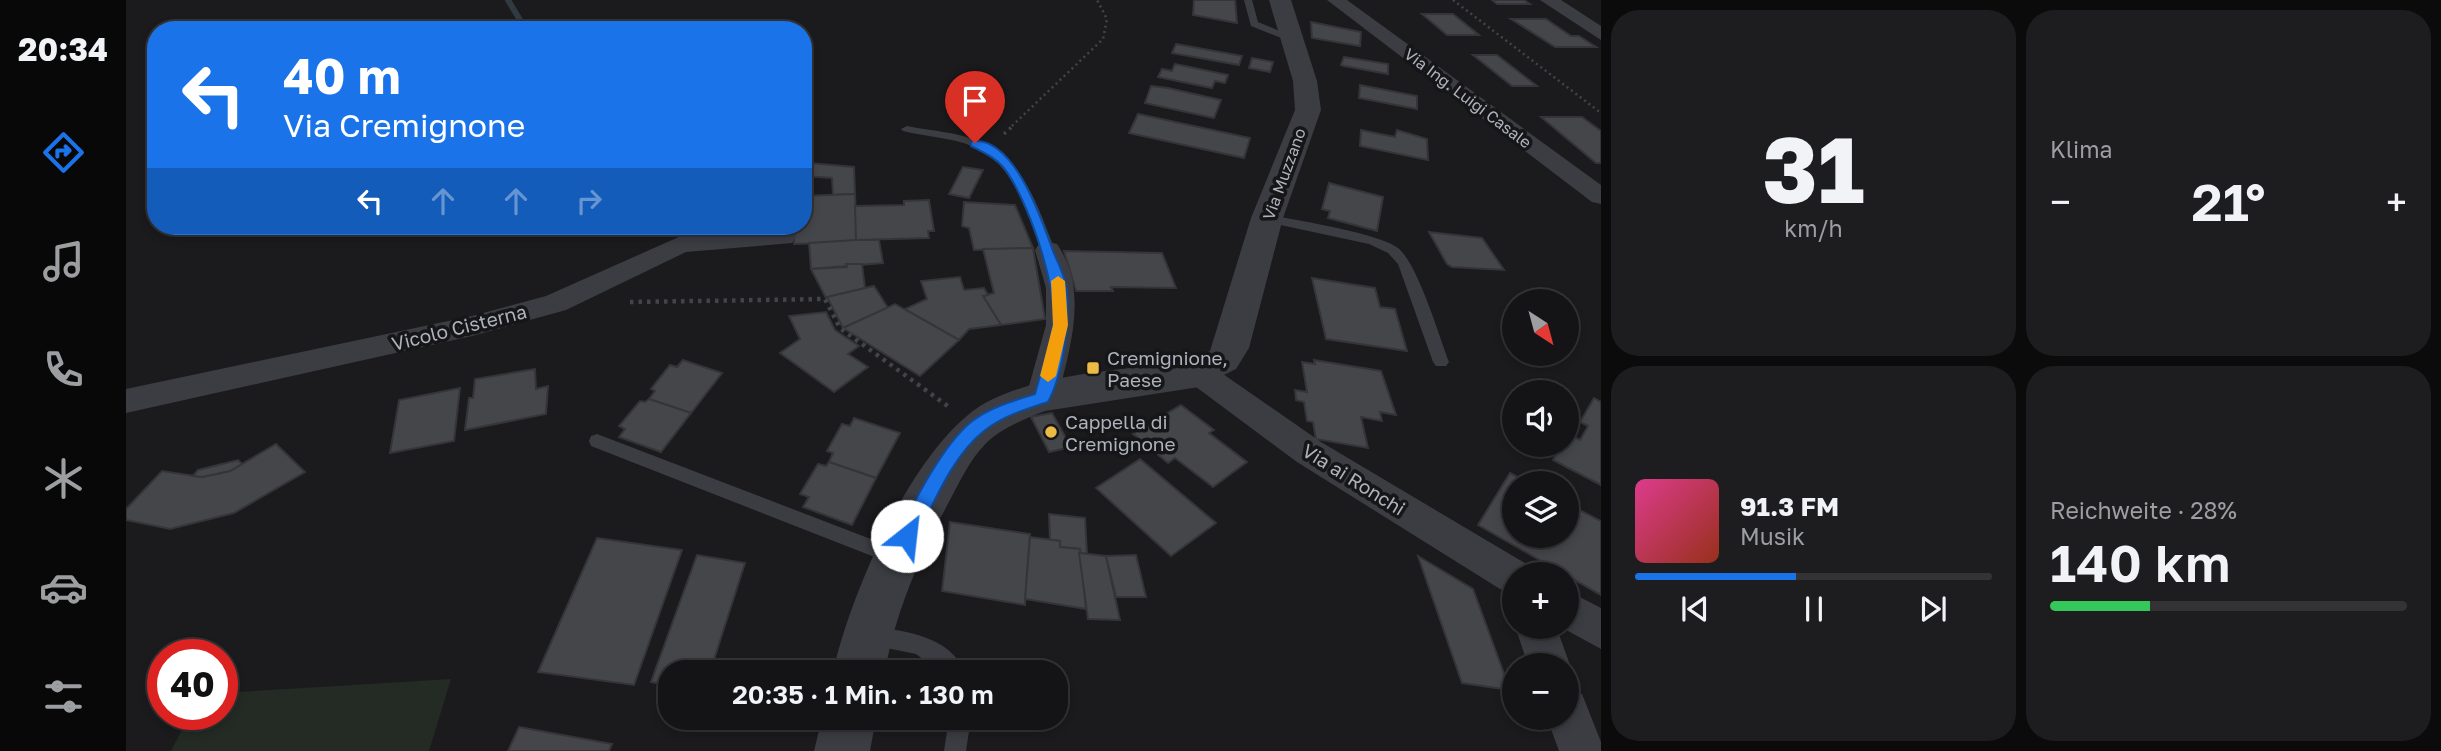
<!DOCTYPE html>
<html lang="de">
<meta charset="utf-8">
<style>
body{margin:0;font-family:"Golos Text",sans-serif;background:#1d1d1f;color:#f1f3f6;height:100vh;display:flex;flex-direction:column;font-size:26px;white-space:nowrap}
*{box-sizing:border-box;margin:0}
p{font-size:23px;color:#9d9ea1}
.icon{flex:none;width:38px;height:38px;fill:none;stroke:currentColor;stroke-width:2;stroke-linecap:round;stroke-linejoin:round}
.map{position:relative;flex:1;overflow:hidden}
.details{display:flex;flex-direction:column;gap:10px;padding:10px;background:#0b0b0c;width:840px}
.details>*{flex:none}
.hud{position:absolute;left:21px;top:21px;width:665px;height:214px;border-radius:28px;box-shadow:0 4px 10px #0003,0 0 0 2px #333335;background:#1a73e8;color:#fff;overflow:hidden}
.needle{width:46px;rotate:144deg}
.tools{position:absolute;left:1376px;top:289px;display:grid;gap:14px}
.tools a{display:grid;place-items:center;width:77px;height:77px;border-radius:50%;background:#141416;box-shadow:0 4px 10px #0003,0 0 0 2px #333335;font-size:35px}
.speed{position:absolute;left:21px;top:639px;display:flex;gap:14px;font-size:35px;font-weight:700;text-align:center}
.speed>*{display:grid;place-content:center;width:91px;height:91px;border-radius:50%;background:#141416;box-shadow:0 4px 10px #0003,0 0 0 2px #333335;line-height:1}
.speed .limit{border:10px solid #d22;background:#fff;color:#111}
.pin{position:absolute;display:grid;place-items:center;width:60px;height:60px;color:#fff;margin:-72px -30px;border-radius:50% 50% 50% 0;rotate:-45deg;box-shadow:0 0 7px #0007}
.pin .icon{rotate:45deg}
.me{position:absolute;width:77px;margin:-38px;rotate:29deg;stroke-linejoin:round;filter:drop-shadow(0 0 5px #0008)}
.turn{display:flex;align-items:center;gap:24px;height:147px;padding:0 21px;font-size:32px}
.turn .icon{width:91px;height:91px;stroke-width:2.5}
.turn b{display:block;font-size:49px;line-height:60px}
.lanes{display:flex;align-items:center;height:66px;padding:0 21px;background:#0003;justify-content:center;gap:35px;direction:ltr}
.lanes .off{opacity:.35}
.big{font-size:52px;font-weight:600;line-height:1.1}
.details .widget{flex:1;display:flex;flex-direction:column;justify-content:center;gap:10px;min-width:0;padding:0 24px;border-radius:28px;background:#1d1d1f}
.details .dial{align-items:center;gap:0}
.dial b{font-size:91px;line-height:1}
.song{display:flex;align-items:center;gap:21px}
.cover{width:84px;height:84px;border-radius:10px;background:linear-gradient(135deg,hsl(330 70% 55%),hsl(10 70% 35%))}
.played{height:7px;border-radius:4px;background:linear-gradient(90deg,#1a73e8 45%,#333335 45%)}
.keys{display:flex;justify-content:space-around;direction:ltr}
.heat{display:flex;justify-content:space-between;align-items:center;font-size:38px;direction:ltr}
.charge{height:10px;border-radius:5px;background:linear-gradient(90deg,#34c759 28%,#333335 0)}
.details .tiles{flex:1;display:grid;gap:10px;grid-template-columns:repeat(2,1fr)}
.trip{position:absolute;left:532px;top:660px;width:410px;height:70px;border-radius:28px;background:#141416;box-shadow:0 4px 10px #0003,0 0 0 2px #333335;font-weight:600;line-height:70px;text-align:center}
main{display:flex;flex:1;min-height:0}
.menu{display:flex;flex-direction:column;width:126px;justify-content:space-around;align-items:center;background:#080809;color:#9d9ea1}
.menu .icon{width:49px;height:49px}
.menu .active{color:#1a73e8}
.menu b{font-size:32px;color:#f1f3f6}
.map>svg:first-child{display:block}
.green{fill:#232b24}
.lines{fill:none;stroke-linecap:round;stroke-linejoin:round}
.stream{stroke:#313941;stroke-width:6}
.building{fill:#45464a;stroke:#353539;stroke-width:2}
.path-far2{stroke:#424449;stroke-width:2.5;stroke-dasharray:2 3.5;stroke-linecap:butt}
.path-far1{stroke:#424449;stroke-width:3.5;stroke-dasharray:2.5 4.5;stroke-linecap:butt}
.path{stroke:#424449;stroke-width:4.5;stroke-dasharray:3.5 5;stroke-linecap:butt}
.service{fill:#3c3d42;fill-rule:evenodd}
.minor{fill:#3c3d42;fill-rule:evenodd}
.tertiary{fill:#3c3d42;fill-rule:evenodd}
.route{fill:#1a73e8;stroke:#114b97;stroke-width:2}
.slow{fill:#f59e0b}
.poi-dot{fill:#ebbb45;stroke:#161618;stroke-width:2.5}
.labels{text-anchor:middle;dominant-baseline:central;stroke-width:7;stroke-linejoin:round;paint-order:stroke}
.far-street-label{font-size:16px;fill:#aeb2bc;stroke:#161618}
.street-label{font-size:19px;fill:#aeb2bc;stroke:#161618}
.poi-label{font-size:19px;fill:#aeb2bc;stroke:#161618;text-anchor:start}
</style>
<main>
<nav class="menu">
<b>20:34</b>
<svg class="icon active" aria-label="directions" viewBox="0 0 24 24"><path d="M12 3l9 9-9 9-9-9zM9 14v-3h6M13 9l2 2-2 2"/></svg>
<svg class="icon" aria-label="music" viewBox="0 0 24 24"><path d="M9 18V5l10-2v13"/><circle cx="6" cy="18" r="3"/><circle cx="16" cy="16" r="3"/></svg>
<svg class="icon" aria-label="phone" viewBox="0 0 24 24"><path d="M5 4h4l2 5-3 2q2 4 5 5l2-3 5 2v4C11 20 4 13 5 4z"/></svg>
<svg class="icon" aria-label="climate" viewBox="0 0 24 24"><path d="M12 3v18M4 7l16 10M4 17L20 7"/></svg>
<svg class="icon" aria-label="car" viewBox="0 0 24 24"><path d="M5 17H2v-5l4-1 3-4h7l3 4 3 1v5h-3M9 17h6M6 11h13"/><circle cx="7" cy="17" r="2"/><circle cx="17" cy="17" r="2"/></svg>
<svg class="icon" aria-label="filters" viewBox="0 0 24 24"><path d="M4 7h16M4 17h16"/><circle cx="9" cy="7" r="2"/><circle cx="15" cy="17" r="2"/></svg>
</nav>
<div class="map">
<svg width="1475" height="751" viewBox="0 0 1475 751">
<rect width="100%" height="100%" fill="#1b1b1d"/>
<polygon class="green" points="325,679 303,751 45,751 64,714 96,714 96,693"/>
<g class="lines">
<polyline class="stream" points="382,0 400,30"/>
</g>
<g class="building">
<polygon points="1068,0 1109,0 1111,23 1067,15"/>
<polygon points="1366,0 1398,0 1404,4 1371,4"/>
<polygon points="1296,14 1327,14 1353,35 1321,35"/>
<polygon points="1385,19 1420,19 1445,36 1453,36 1470,47 1429,47"/>
<polygon points="1185,22 1235,32 1234,46 1186,38"/>
<polygon points="1050,44 1116,56 1113,65 1046,53"/>
<polygon points="1347,55 1371,55 1411,86 1386,86"/>
<polygon points="1218,57 1262,64 1262,74 1218,66 1215,65"/>
<polygon points="1126,58 1147,62 1144,72 1123,68"/>
<polygon points="1049,64 1102,75 1099,83 1089,81 1086,88 1032,77 1036,69 1046,71"/>
<polygon points="1234,85 1291,96 1291,109 1233,98"/>
<polygon points="1025,86 1042,88 1095,100 1088,118 1019,103"/>
<polygon points="1012,114 1124,138 1118,158 1003,133"/>
<polygon points="1415,117 1456,117 1475,131 1475,163 1470,163"/>
<polygon points="1235,130 1269,137 1271,130 1301,139 1302,160 1234,146"/>
<polygon points="683,163 728,167 729,194 707,195 706,178 679,176"/>
<polygon points="837,167 857,170 843,198 823,194"/>
<polygon points="1203,183 1257,197 1251,231 1202,218 1204,211 1196,209"/>
<polygon points="729,194 731,242 668,244 668,226 677,226 677,196"/>
<polygon points="803,200 808,231 802,231 803,238 730,240 729,206 778,205 778,201"/>
<polygon points="838,202 889,205 907,248 848,250 843,228 836,226"/>
<polygon points="1303,232 1356,238 1378,270 1326,267 1321,264"/>
<polygon points="730,240 753,240 757,263 685,269 683,243"/>
<polygon points="907,248 919,319 875,325 857,296 868,293 857,249"/>
<polygon points="938,251 1036,253 1050,288 985,287 987,291 950,291"/>
<polygon points="720,264 736,264 739,288 700,298 685,269 721,267"/>
<polygon points="834,277 838,290 858,288 862,295 857,296 875,325 843,329 833,340 779,309 801,299 795,281"/>
<polygon points="1186,278 1249,288 1254,307 1269,309 1281,351 1200,339"/>
<polygon points="748,286 762,308 717,328 701,297"/>
<polygon points="769,304 833,340 794,376 717,328"/>
<polygon points="700,312 709,330 733,346 722,354 742,367 708,392 654,353 674,339 663,316"/>
<polygon points="557,360 596,373 565,413 523,399 529,391 525,389 544,365 551,367"/>
<polygon points="1188,360 1255,371 1270,415 1254,412 1256,421 1235,417 1242,448 1190,439 1187,422 1181,421 1178,402 1170,400 1169,390 1181,392 1176,362 1189,364"/>
<polygon points="409,369 410,389 422,386 420,414 339,430 343,398 347,398 349,379"/>
<polygon points="334,388 328,441 264,453 273,400"/>
<polygon points="1468,398 1475,402 1475,485 1427,460 1431,452 1418,446 1440,444 1440,433 1454,440 1462,426 1454,422"/>
<polygon points="523,399 565,413 535,452 493,437 499,429 493,426 514,401 519,402"/>
<polygon points="1055,405 1088,430 1083,433 1121,462 1087,487 1049,458 1042,463 1007,434"/>
<polygon points="926,413 945,447 923,452 905,417"/>
<polygon points="728,418 774,433 750,478 703,462 707,453 701,451 716,424 724,426"/>
<polygon points="150,444 179,472 108,513 44,529 0,520 0,509 36,471 76,477 104,471"/>
<polygon points="1014,459 1090,523 1045,556 970,488"/>
<polygon points="112,460 116,464 104,471 76,477 67,476 72,470"/>
<polygon points="703,462 750,478 726,525 677,507 683,497 674,494 692,464 700,466"/>
<polygon points="1384,473 1403,483 1388,483 1388,536 1440,536 1440,503 1475,521 1475,595 1352,525"/>
<polygon points="923,514 959,518 961,554 953,553 954,549 934,547 934,541 924,540"/>
<polygon points="824,522 904,534 899,605 816,591"/>
<polygon points="904,537 934,541 934,547 954,549 960,609 899,599"/>
<polygon points="471,538 556,550 508,685 412,672"/>
<polygon points="953,553 980,556 994,620 962,619"/>
<polygon points="571,555 619,563 584,672 544,672 544,686 525,682"/>
<polygon points="1010,555 1020,597 990,597 980,556"/>
<polygon points="1292,556 1347,589 1384,690 1336,683"/>
<polygon points="393,727 486,744 483,751 382,751"/>
</g>
<g class="lines">
<g class="path-far2">
<polyline points="1327,0 1475,113"/>
<polyline points="886,126 977,39 981,19 971,0"/>
</g>
<polyline class="path-far1" points="878,134 888,125"/>
<polyline class="path" points="504,302 699,299 714,328 823,407"/>
<g class="service">
<polygon points="1118,0 1126,0 1132,22 1166,36 1166,40 1160,40 1125,26"/>
<path d="M781 126C805 131 832 132 855 142 898 159 913 210 929 250L927 253 922 254 915 250C901 211 888 163 846 146 824 137 800 137 777 131L775 129Z"/>
<path d="M1141 214C1168 220 1254 233 1272 248 1292 264 1313 336 1323 362L1320 366H1310L1307 362 1272 264 1262 253 1243 244 1136 221 1135 218Z"/>
<polygon points="471,434 776,551 779,557 776,563 769,565 465,446 463,441 465,436"/>
<path d="M748 627C782 631 824 637 839 672H814L790 654 741 644 738 637 741 630Z"/>
<polygon points="823,718 845,718 840,751 818,751"/>
</g>
<g class="minor">
<polygon points="1201,0 1221,0 1475,185 1475,204 1466,202"/>
<polygon points="1414,0 1435,0 1475,26 1475,40"/>
<polygon points="657,229 666,231 670,237 666,243 560,252 440,310 346,336 0,413 0,389 346,316 420,296 555,236"/>
<path d="M922 242 931 244C963 291 944 347 932 397L927 405 916 409 905 405 900 397 920 325V288L909 250 913 244Z"/>
<polygon points="1073,362 1084,365 1195,442 1402,565 1406,574 1388,574 1388,594 1374,589 1171,462 1062,381 1057,373 1062,365"/>
<polygon points="1440,590 1475,608 1475,649 1433,626 1440,626"/>
<polygon points="1389,626 1430,626 1444,665 1440,674 1440,665 1402,665"/>
<polygon points="1440,688 1456,694 1475,742 1475,751 1433,751 1421,718 1440,718"/>
</g>
<g class="tertiary">
<path d="M1143 0H1165L1191 81 1195 110 1157 218 1123 348 1110 369 1073 387 919 411C901 418 883 425 867 437 848 452 836 477 825 498 795 554 770 609 759 672H707C724 594 792 433 867 399 924 372 1002 370 1065 360L1084 351 1125 218 1169 110 1167 81Z"/>
<polygon points="696,718 750,718 744,751 688,751"/>
</g>
</g>
<path class="route" d="M845 141C888 135 916 220 927 251 932 263 940 278 941 291 944 322 937 375 922 402 900 409 877 416 858 431 825 457 807 506 788 542H774L771 536C788 502 816 446 845 422 864 407 887 401 909 394 915 371 924 348 927 325 932 288 901 196 877 167 869 157 856 152 845 146Z"/>
<polygon class="slow" points="932,276 939,281 942,325 930,376 922,382 914,376 927,325 925,281"/>
<g class="poi-dot">
<rect x="960" y="361" width="14" height="14" rx="3.5"/>
<circle cx="925" cy="432" r="7"/>
</g>
<g class="labels">
<g class="far-street-label">
<text transform="translate(1342 98) rotate(37)">Via Ing. Luigi Casale</text>
<text transform="translate(1158 174) rotate(-70)">Via Muzzano</text>
</g>
<g class="street-label">
<text transform="translate(333 327) rotate(-14)">Vicolo Cisterna</text>
<text transform="translate(1228 479) rotate(32)">Via ai Ronchi</text>
</g>
<g class="poi-label">
<text x="981" y="357">Cremignione,<tspan x="981" dy="22">Paese</tspan></text>
<text x="939" y="421">Cappella di<tspan x="939" dy="22">Cremignone</tspan></text>
</g>
</g>
</svg>
<div class="tools">
<a><svg class="needle" viewBox="-14 -14 28 28"><path d="M0-13l5 13h-10z" fill="#e53935"/><path d="M0 13l5-13h-10z" fill="#9d9ea1"/></svg></a>
<a><svg class="icon" aria-label="sound" viewBox="0 0 24 24"><path d="M4 9h4l5-4v14l-5-4H4zM17 9q2 3 0 6"/></svg></a>
<a><svg class="icon" aria-label="layers" viewBox="0 0 24 24"><path d="M12 4l9 5-9 5-9-5zM3 14l9 5 9-5"/></svg></a>
<a>+</a>
<a>−</a>
</div>
<div class="speed"><div class="limit">40</div></div>
<div class="pin" style="left:849px;top:143px;background:#d93025"><svg class="icon" aria-label="arrive" viewBox="0 0 24 24"><path d="M6 21V4h12l-3 4 3 4H6"/></svg></div>
<svg class="me" style="left:781px;top:536px" viewBox="-20 -20 40 40"><circle r="19" fill="#fff"/><path d="M0-13L10 11 0 6-10 11z" fill="#1a73e8"/></svg>
<div class="trip">20:35 · 1 Min. · 130 m</div>
<div class="hud">
<div class="turn"><svg class="icon" aria-label="left" viewBox="0 0 24 24"><path d="M17 20v-9H6M10 6l-5 5 5 5"/></svg><div><b>40 m</b>Via Cremignone</div></div>
<div class="lanes"><svg class="icon" aria-label="left" viewBox="0 0 24 24"><path d="M17 20v-9H6M10 6l-5 5 5 5"/></svg><svg class="icon off" aria-label="ahead" viewBox="0 0 24 24"><path d="M12 20V5M6 11l6-6 6 6"/></svg><svg class="icon off" aria-label="ahead" viewBox="0 0 24 24"><path d="M12 20V5M6 11l6-6 6 6"/></svg><svg class="icon off" aria-label="right" viewBox="0 0 24 24"><path d="M7 20v-9h11M14 6l5 5-5 5"/></svg></div>
</div>
</div>
<section class="details">
<div class="tiles">
<div class="widget dial"><b>31</b><p>km/h</p></div>
<div class="widget"><p>Klima</p>
<div class="heat"><a>−</a><b class="big">21°</b><a>+</a></div>
</div>
<div class="widget">
<div class="song"><i class="cover"></i><div><b>91.3 FM</b><p>Musik</p></div></div>
<div class="played"></div>
<div class="keys"><svg class="icon" aria-label="previous" viewBox="0 0 24 24"><path d="M18 5L8 12l10 7zM5 5v14"/></svg><svg class="icon" aria-label="pause" viewBox="0 0 24 24"><path d="M8 5v14M16 5v14"/></svg><svg class="icon" aria-label="next" viewBox="0 0 24 24"><path d="M6 5l10 7-10 7zM19 5v14"/></svg></div>
</div>
<div class="widget"><p>Reichweite · 28%</p><b class="big">140 km</b><div class="charge"></div></div>
</div>
</section>
</main>
